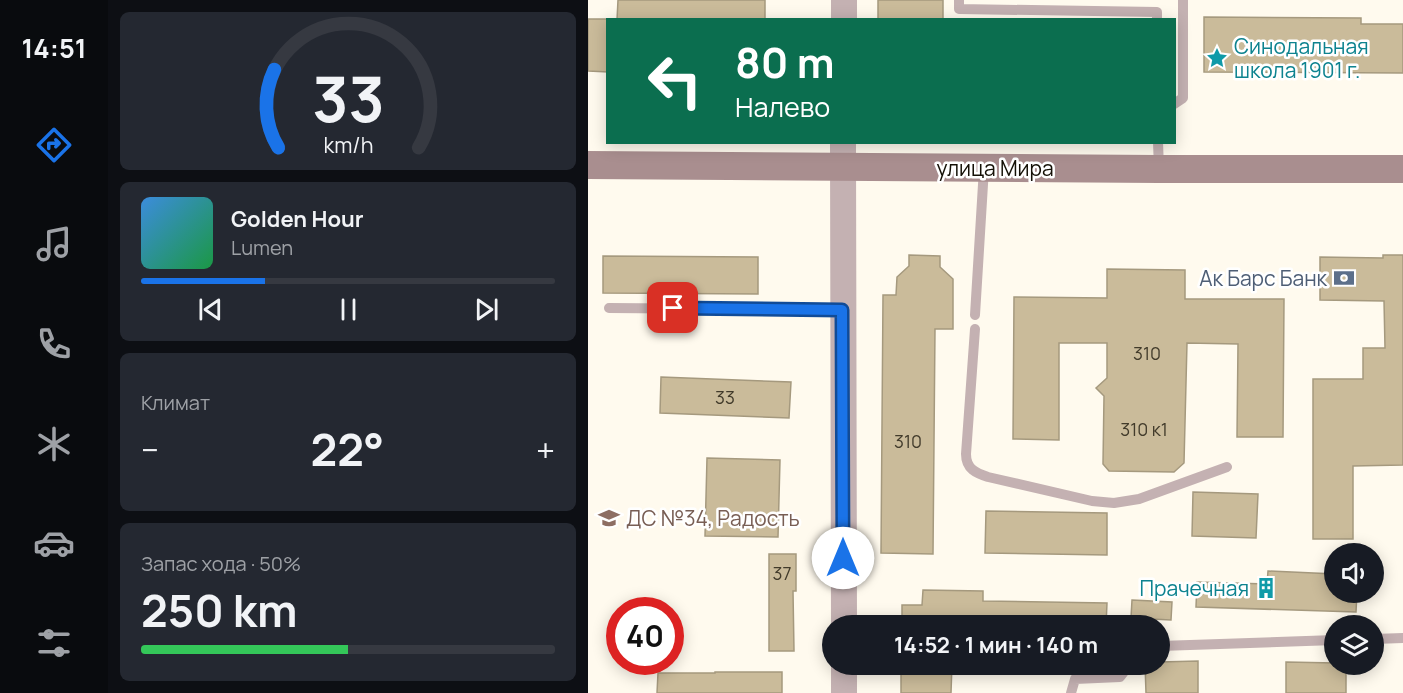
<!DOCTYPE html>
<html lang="ru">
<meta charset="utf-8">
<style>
body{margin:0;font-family:Manrope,sans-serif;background:#242831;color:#f1f3f6;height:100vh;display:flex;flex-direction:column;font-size:22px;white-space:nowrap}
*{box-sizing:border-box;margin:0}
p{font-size:20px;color:#9ea1a6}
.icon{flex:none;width:33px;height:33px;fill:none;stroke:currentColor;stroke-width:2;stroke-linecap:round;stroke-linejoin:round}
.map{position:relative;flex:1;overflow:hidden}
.side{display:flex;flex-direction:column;gap:12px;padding:12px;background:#0d0f14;width:480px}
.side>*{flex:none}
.top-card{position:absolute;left:18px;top:18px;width:570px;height:126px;border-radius:0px;box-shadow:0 3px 15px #0003;background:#0b6e4f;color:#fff;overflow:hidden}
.tools{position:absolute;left:736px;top:543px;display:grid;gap:12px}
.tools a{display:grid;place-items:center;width:60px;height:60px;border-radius:50%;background:#171b24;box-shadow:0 3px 15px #0003;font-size:30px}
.speed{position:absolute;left:18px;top:597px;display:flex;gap:12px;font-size:30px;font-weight:700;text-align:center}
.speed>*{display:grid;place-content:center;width:78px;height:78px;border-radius:50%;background:#171b24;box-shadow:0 3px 15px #0003;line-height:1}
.speed .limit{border:9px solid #d22;background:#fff;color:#111}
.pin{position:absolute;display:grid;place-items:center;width:51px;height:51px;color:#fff;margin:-26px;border-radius:12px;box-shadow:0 3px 9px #0006}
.me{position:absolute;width:66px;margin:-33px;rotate:0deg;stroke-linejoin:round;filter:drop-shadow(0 0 4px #0008)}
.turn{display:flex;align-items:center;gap:21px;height:126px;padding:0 30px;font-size:27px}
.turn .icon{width:78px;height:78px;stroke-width:2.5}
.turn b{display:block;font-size:42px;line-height:51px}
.big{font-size:45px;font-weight:700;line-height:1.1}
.side .widget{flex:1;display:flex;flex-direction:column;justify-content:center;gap:9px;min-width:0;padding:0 21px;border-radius:9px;background:#242831}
.side .dial{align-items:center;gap:0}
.dial svg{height:156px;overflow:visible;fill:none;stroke:#363941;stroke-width:7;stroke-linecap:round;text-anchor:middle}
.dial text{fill:#f1f3f6;stroke:none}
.song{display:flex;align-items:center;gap:18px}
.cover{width:72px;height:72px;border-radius:9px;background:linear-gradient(135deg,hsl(210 70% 55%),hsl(140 70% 35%))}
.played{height:6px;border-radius:3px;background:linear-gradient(90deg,#1a73e8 30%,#363941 30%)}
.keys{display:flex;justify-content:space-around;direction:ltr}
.heat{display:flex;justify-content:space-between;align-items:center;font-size:33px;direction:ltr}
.charge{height:9px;border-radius:4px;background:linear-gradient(90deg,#34c759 50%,#363941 0)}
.trip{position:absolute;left:234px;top:615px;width:348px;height:60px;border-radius:30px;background:#171b24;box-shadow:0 3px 15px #0003;font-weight:700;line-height:60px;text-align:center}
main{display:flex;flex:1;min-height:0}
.dock{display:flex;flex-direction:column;width:108px;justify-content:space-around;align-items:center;background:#090b0e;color:#9ea1a6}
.dock .icon{width:42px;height:42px}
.dock .active{color:#1a73e8}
.dock b{font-size:27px;color:#f1f3f6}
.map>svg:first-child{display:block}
.building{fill:#cabb9a;stroke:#a5997e;stroke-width:1.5}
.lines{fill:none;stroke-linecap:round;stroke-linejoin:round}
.service{stroke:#c4b1b2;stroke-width:10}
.tertiary{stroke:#c4b1b2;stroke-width:26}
.secondary{stroke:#a98e8f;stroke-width:28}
.route-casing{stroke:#114b97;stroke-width:15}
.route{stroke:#1a73e8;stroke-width:10}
.labels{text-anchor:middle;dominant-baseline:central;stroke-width:5;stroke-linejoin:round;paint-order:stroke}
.number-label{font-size:18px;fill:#423b2b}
.culture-label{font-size:21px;fill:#0d838f;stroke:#fff;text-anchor:start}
.street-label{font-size:21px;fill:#141006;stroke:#fff}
.service-label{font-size:21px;fill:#4e5e75;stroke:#fff;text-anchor:end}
.education-label{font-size:21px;fill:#785e54;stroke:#fff;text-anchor:start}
</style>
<main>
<nav class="dock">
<b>14:51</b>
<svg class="icon active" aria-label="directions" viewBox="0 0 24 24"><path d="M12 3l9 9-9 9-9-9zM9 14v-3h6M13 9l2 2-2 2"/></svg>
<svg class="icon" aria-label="music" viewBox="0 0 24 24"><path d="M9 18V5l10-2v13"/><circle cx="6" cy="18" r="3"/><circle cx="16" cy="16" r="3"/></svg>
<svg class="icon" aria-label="phone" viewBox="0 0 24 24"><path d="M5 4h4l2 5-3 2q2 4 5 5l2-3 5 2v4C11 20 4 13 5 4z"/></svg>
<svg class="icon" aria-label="climate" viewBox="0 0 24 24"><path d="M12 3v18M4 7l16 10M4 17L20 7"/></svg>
<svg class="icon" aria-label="car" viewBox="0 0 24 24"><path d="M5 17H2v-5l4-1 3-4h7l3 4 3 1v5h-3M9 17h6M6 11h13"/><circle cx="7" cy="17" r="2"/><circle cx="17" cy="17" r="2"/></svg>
<svg class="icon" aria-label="filters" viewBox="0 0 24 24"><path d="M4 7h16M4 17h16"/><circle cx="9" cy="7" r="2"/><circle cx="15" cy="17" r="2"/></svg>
</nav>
<section class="side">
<div class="widget dial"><svg viewBox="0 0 100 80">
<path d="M14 69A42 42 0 1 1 86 69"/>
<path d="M14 69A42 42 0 0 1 12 29" stroke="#1a73e8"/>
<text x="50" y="56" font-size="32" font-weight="700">33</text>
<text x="50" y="72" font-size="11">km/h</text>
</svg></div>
<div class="widget">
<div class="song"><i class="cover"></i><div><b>Golden Hour</b><p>Lumen</p></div></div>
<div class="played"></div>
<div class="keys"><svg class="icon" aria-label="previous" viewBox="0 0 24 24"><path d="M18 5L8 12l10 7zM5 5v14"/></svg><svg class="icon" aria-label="pause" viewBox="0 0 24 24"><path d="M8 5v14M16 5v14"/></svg><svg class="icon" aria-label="next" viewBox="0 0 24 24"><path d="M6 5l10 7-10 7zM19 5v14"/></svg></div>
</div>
<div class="widget"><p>Климат</p>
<div class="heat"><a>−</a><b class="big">22°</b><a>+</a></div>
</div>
<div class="widget"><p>Запас хода · 50%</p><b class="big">250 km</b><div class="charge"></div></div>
</section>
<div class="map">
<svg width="815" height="693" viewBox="0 0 815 693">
<rect width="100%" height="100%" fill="#fffaee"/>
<g class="building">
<polygon points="30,0 177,0 177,20 29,20"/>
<rect x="290" y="0" width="65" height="20"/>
<polygon points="616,17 773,18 773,24 815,24 815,73 616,72"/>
<polygon points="0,19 20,19 20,72 0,71"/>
<polygon points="321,255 352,256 352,267 365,279 365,329 347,329 345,554 293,553 295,295 308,295 309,277 321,266"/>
<polygon points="795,255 815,255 815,465 765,466 765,539 725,539 725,379 775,379 775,348 797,348 796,301 732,300 732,257 795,258"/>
<polygon points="15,256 170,257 170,294 15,293"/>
<polygon points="519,269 597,270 597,299 696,299 695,437 649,437 650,344 599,343 596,463 586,472 521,471 515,464 516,396 508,388 519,378 519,343 471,343 471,440 425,439 426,297 519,298"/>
<polygon points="73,377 203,382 201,418 72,413"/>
<polygon points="119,458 192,460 190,537 117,536"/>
<polygon points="605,492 670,494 668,538 604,536"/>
<polygon points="398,511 519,513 519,555 397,553"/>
<polygon points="181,554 208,554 208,591 205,591 206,651 181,651"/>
<polygon points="680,571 747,574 747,592 769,592 768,612 608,607 609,582 679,584"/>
<polygon points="335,590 395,591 395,601 519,603 518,626 314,626 314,605 334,605"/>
<polygon points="544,600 584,602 583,620 543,618"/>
<polygon points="610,661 610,693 558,693 557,664 572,664 572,662"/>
<polygon points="698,662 747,663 747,664 758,664 758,693 698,693"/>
<polygon points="313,664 364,664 363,693 313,693"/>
<polygon points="127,672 194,672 194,693 69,693 70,673 127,673"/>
</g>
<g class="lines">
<g class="service">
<polyline points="371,0 371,9 569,12 569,20"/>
<polyline points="586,104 595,98 595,0"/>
<polyline points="570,142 571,169"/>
<polyline points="21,308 254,310"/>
<polyline points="387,315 396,168"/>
<path d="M387 329 378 454C378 469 388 473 400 477L504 501 526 503 551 499 639 467"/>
<polyline points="786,639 815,638"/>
<polyline points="572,646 747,640"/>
<polyline points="483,693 487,679 532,677 542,664"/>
</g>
<g class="tertiary">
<polyline points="256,20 256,0"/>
<polyline points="255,142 256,626"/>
<polyline points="256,664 256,693"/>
</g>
<polyline class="secondary" points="0,165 571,169 815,169"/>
</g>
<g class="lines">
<defs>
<polyline id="route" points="85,308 254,310 255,558"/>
</defs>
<use href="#route" class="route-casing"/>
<use href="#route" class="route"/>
</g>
<defs>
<symbol id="sight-bare" viewBox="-9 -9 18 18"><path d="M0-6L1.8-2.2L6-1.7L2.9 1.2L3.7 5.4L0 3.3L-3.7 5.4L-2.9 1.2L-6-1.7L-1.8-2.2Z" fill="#0f9aa8" stroke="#fff" stroke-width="2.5" paint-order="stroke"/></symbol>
<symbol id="bank-bare" viewBox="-9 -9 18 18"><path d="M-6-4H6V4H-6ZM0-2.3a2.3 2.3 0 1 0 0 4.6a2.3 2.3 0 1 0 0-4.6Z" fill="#5c6f8a" stroke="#fff" stroke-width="2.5" paint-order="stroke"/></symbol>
<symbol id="school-bare" viewBox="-9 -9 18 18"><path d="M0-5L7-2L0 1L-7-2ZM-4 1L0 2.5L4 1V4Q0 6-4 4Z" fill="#8d6e63" stroke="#fff" stroke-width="2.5" paint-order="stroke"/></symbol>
<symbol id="building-bare" viewBox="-9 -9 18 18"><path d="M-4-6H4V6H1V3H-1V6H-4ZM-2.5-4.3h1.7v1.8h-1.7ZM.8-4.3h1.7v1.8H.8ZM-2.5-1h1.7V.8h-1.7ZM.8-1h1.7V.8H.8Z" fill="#0f9aa8" stroke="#fff" stroke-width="2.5" paint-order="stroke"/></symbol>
</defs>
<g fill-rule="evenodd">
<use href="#sight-bare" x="614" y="43" width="30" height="30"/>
<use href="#bank-bare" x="741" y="263" width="30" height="30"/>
<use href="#school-bare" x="6" y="503" width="30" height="30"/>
<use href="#building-bare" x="663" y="573" width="30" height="30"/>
</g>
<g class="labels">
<g class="number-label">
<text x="559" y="353">310</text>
<text x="137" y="397">33</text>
<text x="556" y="429">310 к1</text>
<text x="320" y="441">310</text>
<text x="194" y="573">37</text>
</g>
<g class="culture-label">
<text x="646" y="46">Синодальная<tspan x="646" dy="24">школа 1901 г.</tspan></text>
<text x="661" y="588" text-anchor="end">Прачечная</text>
</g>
<g class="street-label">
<text x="407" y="168">улица Мира</text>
</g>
<g class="service-label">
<text x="739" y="278">Ак Барс Банк</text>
</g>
<g class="education-label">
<text x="38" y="518">ДС №34, Радость</text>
</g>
</g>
</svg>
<div class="tools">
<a><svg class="icon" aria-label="sound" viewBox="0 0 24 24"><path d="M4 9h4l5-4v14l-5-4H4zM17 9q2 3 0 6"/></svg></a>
<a><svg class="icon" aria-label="layers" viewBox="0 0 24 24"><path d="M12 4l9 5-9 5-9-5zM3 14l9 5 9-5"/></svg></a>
</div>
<div class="speed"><div class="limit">40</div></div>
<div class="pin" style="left:85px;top:308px;background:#d93025"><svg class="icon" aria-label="arrive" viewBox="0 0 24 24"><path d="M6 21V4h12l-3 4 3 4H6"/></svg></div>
<svg class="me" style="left:255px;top:558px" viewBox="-20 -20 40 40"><circle r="19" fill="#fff"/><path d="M0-13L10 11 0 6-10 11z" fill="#1a73e8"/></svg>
<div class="trip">14:52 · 1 мин · 140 m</div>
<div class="top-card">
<div class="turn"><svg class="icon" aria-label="left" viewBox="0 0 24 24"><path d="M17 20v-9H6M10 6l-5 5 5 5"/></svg><div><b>80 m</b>Налево</div></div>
</div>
</div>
</main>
